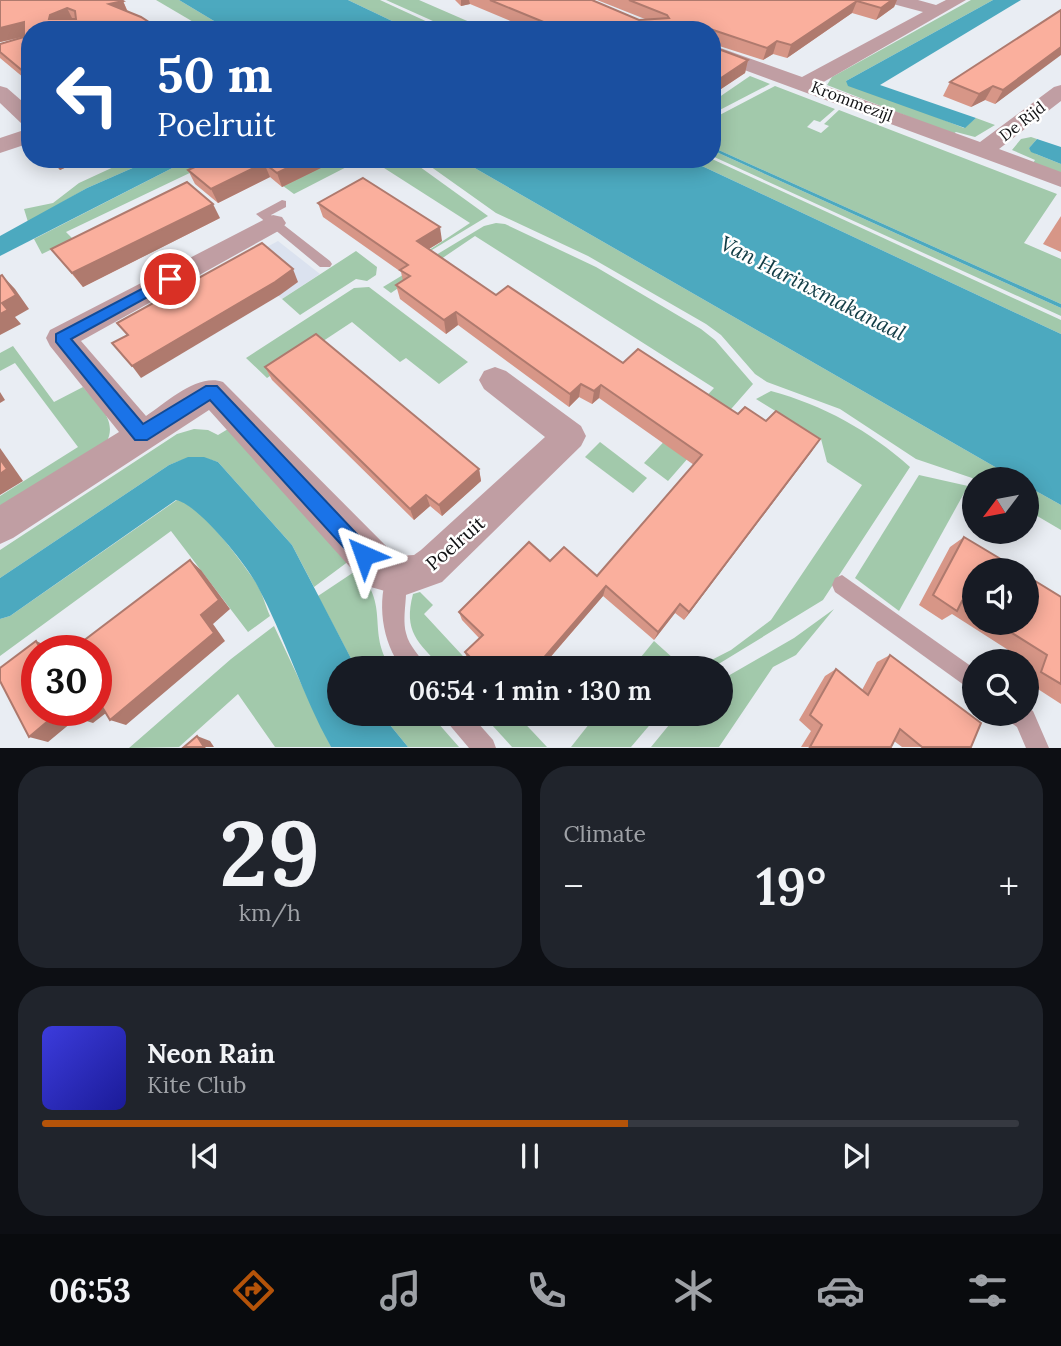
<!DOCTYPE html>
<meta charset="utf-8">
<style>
body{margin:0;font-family:Lora,serif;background:#20242c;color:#f1f3f6;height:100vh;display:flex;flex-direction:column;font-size:26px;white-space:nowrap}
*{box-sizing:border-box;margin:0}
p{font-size:23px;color:#9ea1a6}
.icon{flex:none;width:38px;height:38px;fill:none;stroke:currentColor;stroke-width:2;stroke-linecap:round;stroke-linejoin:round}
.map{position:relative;height:748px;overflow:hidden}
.details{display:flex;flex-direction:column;gap:18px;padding:18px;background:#0d0f14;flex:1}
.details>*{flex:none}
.top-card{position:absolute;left:21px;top:21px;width:700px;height:147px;border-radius:28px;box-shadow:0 4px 18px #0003;background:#1a4fa0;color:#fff;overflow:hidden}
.needle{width:46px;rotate:238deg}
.fabs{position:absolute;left:962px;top:467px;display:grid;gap:14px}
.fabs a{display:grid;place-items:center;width:77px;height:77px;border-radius:50%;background:#171b24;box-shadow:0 4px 18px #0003;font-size:35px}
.speed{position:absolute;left:21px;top:635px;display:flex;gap:14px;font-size:35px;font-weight:700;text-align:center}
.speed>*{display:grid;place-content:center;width:91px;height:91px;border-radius:50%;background:#171b24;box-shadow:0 4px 18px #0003;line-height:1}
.speed .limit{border:10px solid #d22;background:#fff;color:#111}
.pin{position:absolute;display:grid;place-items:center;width:60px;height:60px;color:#fff;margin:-30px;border:4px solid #fff;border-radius:50%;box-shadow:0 2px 7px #0007}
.me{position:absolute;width:77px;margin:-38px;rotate:317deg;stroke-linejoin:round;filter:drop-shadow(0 0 5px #0008)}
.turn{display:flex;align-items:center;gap:24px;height:147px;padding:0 21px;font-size:32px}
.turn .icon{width:91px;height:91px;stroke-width:2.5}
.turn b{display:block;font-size:49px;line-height:60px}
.big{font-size:52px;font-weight:600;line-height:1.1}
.details .tile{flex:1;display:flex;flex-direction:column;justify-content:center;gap:10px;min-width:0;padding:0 24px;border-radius:28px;background:#20242c}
.details .dial{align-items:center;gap:0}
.dial b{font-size:91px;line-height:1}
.song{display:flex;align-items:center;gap:21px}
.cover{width:84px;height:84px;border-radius:10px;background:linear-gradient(135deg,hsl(240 70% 55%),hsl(240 70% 35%))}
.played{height:7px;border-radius:4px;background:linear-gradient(90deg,#b45309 60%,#363941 60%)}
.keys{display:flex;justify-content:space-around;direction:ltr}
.heat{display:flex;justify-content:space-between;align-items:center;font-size:38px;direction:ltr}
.details .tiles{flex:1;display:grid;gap:18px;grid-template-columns:1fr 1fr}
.tile:last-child{grid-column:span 2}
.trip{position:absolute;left:327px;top:656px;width:406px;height:70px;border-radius:35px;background:#171b24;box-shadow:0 4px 18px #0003;font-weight:600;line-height:70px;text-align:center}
.tabs{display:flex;height:112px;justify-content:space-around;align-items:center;background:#090b0e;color:#9ea1a6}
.tabs .icon{width:49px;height:49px}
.tabs .current{color:#b45309}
.tabs b{font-size:32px;color:#f1f3f6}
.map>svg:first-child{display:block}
.built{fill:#dbe2ef}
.green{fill:#a2c9ab}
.water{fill:#4ca9bf}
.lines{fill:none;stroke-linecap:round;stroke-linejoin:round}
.lane{fill:#c09ea3;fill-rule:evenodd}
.street{fill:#c09ea3;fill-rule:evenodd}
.wall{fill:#d79687}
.shaded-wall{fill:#af7a6e}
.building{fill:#faaf9d;stroke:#af7a6e;stroke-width:2;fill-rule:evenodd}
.route{fill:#1a73e8;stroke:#114b97;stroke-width:2}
.labels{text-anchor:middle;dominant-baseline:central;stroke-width:5;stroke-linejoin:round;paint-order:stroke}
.far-street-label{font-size:16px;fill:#111214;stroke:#fff}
.street-label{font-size:19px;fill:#111214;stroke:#fff}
.water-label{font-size:21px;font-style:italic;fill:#113c45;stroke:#fff}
</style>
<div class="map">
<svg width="1061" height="748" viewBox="0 0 1061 748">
<rect width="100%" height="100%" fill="#e9edf3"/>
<polygon class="built" points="278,241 320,274 282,299 239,262"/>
<g class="green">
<polygon points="156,0 179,0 229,30 207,30"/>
<polygon points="348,0 380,0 445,30 411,30"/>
<polygon points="386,0 419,0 488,30 453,30"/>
<polygon points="971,0 993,0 846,81 964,128 976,118 995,125 975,137 956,132 953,134 827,85 832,77"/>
<polygon points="750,76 770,84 712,114 712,102"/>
<polygon points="775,86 835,109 820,122 814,120 807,127 821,133 829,126 824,124 839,110 1057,194 1024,243 1061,259 1061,304 712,147 712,119"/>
<polygon points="1031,137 1037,139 1029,148 1036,154 1061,164 1061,174 1033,163 1035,160 1012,150 1021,139"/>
<polygon points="712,150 1061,308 1061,316 712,156"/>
<polygon points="131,159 153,159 87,188 28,222 24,209 53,203 79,183"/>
<polygon points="190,159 219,159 66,232 73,239 42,254 34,239"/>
<polygon points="326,159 362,159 294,194 279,183"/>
<polygon points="370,159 409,159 488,216 399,270 470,223"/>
<polygon points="420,159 459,159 1016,479 975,479 916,459 840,409 767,382 755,374 721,335 706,324 588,256 496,213"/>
<polygon points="687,159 712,159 1061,320 1061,334"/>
<polygon points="496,223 505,224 596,267 701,329 715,340 753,384 668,481 644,463 714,388 475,236 391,293 383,287 484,226"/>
<polygon points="356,251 377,267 376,275 367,281 356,279 300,315 282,299"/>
<polygon points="369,287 468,362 439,384 406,358 400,362 352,322 267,378 246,358 354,288"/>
<path d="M13 346 54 402 83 387C97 404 119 420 106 443L0 514V496L78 447 15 363 0 371V353Z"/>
<path d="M771 391C823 405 870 431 910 467L823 600 712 668H696L731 650 771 620 862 485 827 462 821 439 756 399Z"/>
<path d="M194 429 208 430 218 435 228 429 349 561 314 587 292 545 218 462C199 455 187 457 169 465L0 578V550L177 434Z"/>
<polygon points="600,442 647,478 633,493 585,457"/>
<polygon points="919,475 968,486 899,611 855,578"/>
<polygon points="1027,486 1061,505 1061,530 1027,510"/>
<path d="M177 500C201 505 240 560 255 581 262 591 265 605 270 616L248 632 171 531 0 656V619L10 616Z"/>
<path d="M357 570C391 606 366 631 391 668H356L318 596Z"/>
<path d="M420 592 433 605 424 614 474 668H442C418 642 403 632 413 594Z"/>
<polygon points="834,609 796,655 773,667 719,747 651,747 678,714 721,714 721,680 794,638"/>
<polygon points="274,626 331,747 275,747 238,694 179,747 129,748 231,659"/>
<polygon points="654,641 684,668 632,668"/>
<polygon points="381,714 430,714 459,747 408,747"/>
<polygon points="482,714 516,714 547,747 512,747"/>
<polygon points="597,714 659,714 631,747 571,747"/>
</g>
<g class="water">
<polygon points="179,0 348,0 411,30 229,30"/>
<polygon points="993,0 1021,0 880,85 976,118 965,128 848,86 846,81"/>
<polygon points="1037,139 1061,147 1061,164 1031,152 1029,148"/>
<polygon points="712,147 1061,304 1061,308 712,150"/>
<polygon points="153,159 190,159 0,256 0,236 87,188"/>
<polygon points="459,159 687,159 1061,334 1061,505 1027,486 1027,480 1016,479"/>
<path d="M188 457H204L218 462 292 545 356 668H340V714H381L408 747H331C302 695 285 637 257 585 246 564 198 504 176 500L10 616 0 619V578L169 465Z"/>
</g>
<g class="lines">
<g class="lane">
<polygon points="282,200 286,201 286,207 271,215 330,261 332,264 330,267 320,267 256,214"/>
<path d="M396 567 403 570C411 589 401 613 406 633 409 647 421 656 426 668H402C382 643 376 600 389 570Z"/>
<polygon points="842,575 975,669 975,693 835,592 832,585 835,578"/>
<polygon points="1027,707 1033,711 1049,748 1026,748 1017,727 1010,722 1007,714 1027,714"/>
<polygon points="444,714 470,714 493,740 496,748 469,748 447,722"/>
</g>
<g class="street">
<polygon points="891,0 918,0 936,5 946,0 966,0 820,84 980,142 1054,87 1061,85 1061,101 999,149 1061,172 1061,187 712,58 712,45 802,77 923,12 893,4"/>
<polygon points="0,86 7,88 30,108 30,125 22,124 0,103"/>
<polygon points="30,128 30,143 0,153 0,138"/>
<path d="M273 215 282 217 286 223 282 229 81 341 146 416C167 402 198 373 223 382L396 556 414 555 421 550 545 437 484 389 479 380 484 371 495 367 506 371 581 426 586 436 581 446 442 582 403 596 367 586 209 410 13 538 0 544V505L119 432 50 346 46 338 50 330Z"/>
</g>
</g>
<g class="wall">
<polygon points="0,0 123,1 128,12 30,30 30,83 0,58 0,52 24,37 0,42"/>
<polygon points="455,0 592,0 639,20 645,19 597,0 897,0 894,7 876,20 852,13 787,58 773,54 763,60 713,44 713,47 748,60 745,73 712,95 712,30 532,30 470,4 461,6"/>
<polygon points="1043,67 995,104 985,100 971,107 943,96 950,82"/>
<polygon points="49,159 84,159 60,170"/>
<polygon points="213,159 325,166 282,187 270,177 218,203 195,184 188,170"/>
<polygon points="318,203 442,241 429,249 496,295 623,363 738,414 812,451 684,620 675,613 654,640 603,596 541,668 476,668 467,659 465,652 479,638 462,620 459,612 550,561 597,576 694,465 599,398 592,404 579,397 569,407 458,325 446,334 400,299 396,285 403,281 401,272 323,217"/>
<polygon points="1061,216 1061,252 1043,244"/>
<polygon points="220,218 83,287 51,249"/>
<polygon points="265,367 479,469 481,481 442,516 430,506 414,520 272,380"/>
<polygon points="964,537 975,570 975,623 1027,623 1061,597 1061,704 1027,682 1027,662 952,614 942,620 919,605 950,547"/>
<polygon points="890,655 971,747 902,747 894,741 891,747 801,747 811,731 799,720 825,676 836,669 862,690 877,662"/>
</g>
<g class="shaded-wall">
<polygon points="461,0 469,0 470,4 461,6"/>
<polygon points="892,0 897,0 894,7 876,20 881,8"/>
<polygon points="123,1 128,13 109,4"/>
<polygon points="857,1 852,13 787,58 791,45"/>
<polygon points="67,8 73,20 49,19 50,15"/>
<polygon points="24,22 30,35 0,42 0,28"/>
<polygon points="777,41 773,54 763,60 767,48"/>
<polygon points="1061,47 1061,55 995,104 1003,90"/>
<polygon points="748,60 745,73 712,95 712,84"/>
<polygon points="993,86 985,100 971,107 979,94"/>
<polygon points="53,159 84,159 60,170"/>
<polygon points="306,159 323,159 325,166 282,187 277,173"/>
<polygon points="264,163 270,177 218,203 211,189"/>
<polygon points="213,204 220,218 83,287 72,273"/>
<polygon points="440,227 442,241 419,255 417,241"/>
<polygon points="293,269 298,282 280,295 141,378 132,366"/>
<polygon points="2,275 15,289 29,309 15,317 21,324 0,335 0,314 2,303"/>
<polygon points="456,312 458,325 446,334 444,320"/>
<polygon points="581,384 579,397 569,407 570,394"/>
<polygon points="601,385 599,398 592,404 594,391"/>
<polygon points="0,392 5,400 0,403"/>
<polygon points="820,439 812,451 684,620 689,612"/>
<polygon points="0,448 23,481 0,495"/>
<polygon points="479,469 481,481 442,516 439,505"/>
<polygon points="426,495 430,506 414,520 410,509"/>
<polygon points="190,560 201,570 230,609 213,624 225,641 126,725 110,720 201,615"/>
<polygon points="606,586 603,596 541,668 535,668"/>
<polygon points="680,604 675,613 654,640 658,632"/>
<polygon points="36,641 54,649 56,651 42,651"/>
<polygon points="98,700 115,706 93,723 77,718 48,742 29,737 61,710 96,710 96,702"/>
<polygon points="197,736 210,741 214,747 204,747"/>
</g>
<g class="building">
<path d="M0 0H121L123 1 109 4 141 17 161 30H30V77L0 52V44L24 37V22L0 28ZM67 8 75 11 76 19H49L50 15Z"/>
<polygon points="490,0 592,0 639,20 669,18 667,15 629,0 892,0 881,8 857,1 791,45 777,41 767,48 713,30 713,47 748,60 712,84 712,30 563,30"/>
<polygon points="1061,10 1061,47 1003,90 993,86 979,94 950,82"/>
<polygon points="213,159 306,159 277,173 264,163 211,189 188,170"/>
<polygon points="363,178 440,227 417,241 496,295 508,286 623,363 638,349 738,414 745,407 766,421 776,411 820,439 689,612 680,604 658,632 606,586 535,668 481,668 465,652 483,635 459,612 529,542 550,561 564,547 597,576 702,455 601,385 594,391 581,384 570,394 456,312 444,320 396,285 410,276 400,270 408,265 318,203"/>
<polygon points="187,182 213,204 72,273 51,249"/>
<polygon points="262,243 293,269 275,282 132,366 112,343 128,335 117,323"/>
<polygon points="2,275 16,295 2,303 8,310 0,314 0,276"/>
<polygon points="316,334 479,469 439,505 426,495 410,509 265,367"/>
<polygon points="0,459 7,469 0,474"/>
<polygon points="964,537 1019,570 975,570 975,609 962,601 957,611 933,595"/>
<polygon points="190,560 219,600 201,615 214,633 110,720 98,700 96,702 96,651 70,651"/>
<polygon points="1027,576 1061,597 1061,684 1041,672 1047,655 996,623 1027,623"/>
<polygon points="36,641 42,651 37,651 37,710 61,710 29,737 0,681 0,668"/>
<polygon points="890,655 981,723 971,747 922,747 900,729 891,747 810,747 822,725 810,715 836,669 868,695"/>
<polygon points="72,710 84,710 75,717"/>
<polygon points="197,736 204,747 184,747"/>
</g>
<polygon class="route" points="170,274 175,275 175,282 71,339 143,424 206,386 217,386 371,549 374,555 371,562 364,565 357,562 210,400 147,440 135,440 56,342 56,334"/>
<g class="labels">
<g class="far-street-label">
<text transform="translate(852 101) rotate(21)">Krommezijl</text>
<text transform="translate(1022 121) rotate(-38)">De Rijd</text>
</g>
<g class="street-label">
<text transform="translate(455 543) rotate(-41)">Poelruit</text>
</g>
<g class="water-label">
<text transform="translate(813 288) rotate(27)">Van Harinxmakanaal</text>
</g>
</g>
</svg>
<div class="fabs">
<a><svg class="needle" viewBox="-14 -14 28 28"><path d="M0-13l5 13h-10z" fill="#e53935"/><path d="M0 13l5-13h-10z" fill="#9ea1a6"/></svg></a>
<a><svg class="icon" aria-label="sound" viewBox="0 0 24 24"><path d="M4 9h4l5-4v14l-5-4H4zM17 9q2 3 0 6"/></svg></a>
<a><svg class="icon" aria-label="search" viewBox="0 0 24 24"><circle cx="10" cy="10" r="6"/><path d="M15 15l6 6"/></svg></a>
</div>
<div class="speed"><div class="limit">30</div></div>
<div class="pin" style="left:170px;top:279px;background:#d93025"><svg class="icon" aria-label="arrive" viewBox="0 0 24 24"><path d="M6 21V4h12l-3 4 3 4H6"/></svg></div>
<svg class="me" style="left:364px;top:555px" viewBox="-20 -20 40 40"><path d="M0-17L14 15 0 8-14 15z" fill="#1a73e8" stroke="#fff" stroke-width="4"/></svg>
<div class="trip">06:54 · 1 min · 130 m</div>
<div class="top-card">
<div class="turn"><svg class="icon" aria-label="left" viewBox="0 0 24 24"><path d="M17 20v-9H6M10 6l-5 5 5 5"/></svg><div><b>50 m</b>Poelruit</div></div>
</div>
</div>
<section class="details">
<div class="tiles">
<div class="tile dial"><b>29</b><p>km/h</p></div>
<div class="tile"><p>Climate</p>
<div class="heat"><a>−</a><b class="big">19°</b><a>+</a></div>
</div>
<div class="tile">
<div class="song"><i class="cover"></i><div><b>Neon Rain</b><p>Kite Club</p></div></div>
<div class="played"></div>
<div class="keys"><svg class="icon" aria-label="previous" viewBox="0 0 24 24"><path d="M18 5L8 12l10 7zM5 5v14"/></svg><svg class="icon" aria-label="pause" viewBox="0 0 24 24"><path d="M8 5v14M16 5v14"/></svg><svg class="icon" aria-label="next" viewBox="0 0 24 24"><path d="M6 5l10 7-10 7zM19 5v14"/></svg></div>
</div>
</div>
</section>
<nav class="tabs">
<b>06:53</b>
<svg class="icon current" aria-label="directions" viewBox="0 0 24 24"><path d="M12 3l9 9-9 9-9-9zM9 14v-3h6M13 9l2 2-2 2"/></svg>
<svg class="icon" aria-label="music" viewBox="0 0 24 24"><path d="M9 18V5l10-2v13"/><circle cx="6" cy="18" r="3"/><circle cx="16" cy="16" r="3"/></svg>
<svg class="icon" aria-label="phone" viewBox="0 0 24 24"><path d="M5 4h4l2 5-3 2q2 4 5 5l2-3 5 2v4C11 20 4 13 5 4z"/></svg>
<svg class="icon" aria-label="climate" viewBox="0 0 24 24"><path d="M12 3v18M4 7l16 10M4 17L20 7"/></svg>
<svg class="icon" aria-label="car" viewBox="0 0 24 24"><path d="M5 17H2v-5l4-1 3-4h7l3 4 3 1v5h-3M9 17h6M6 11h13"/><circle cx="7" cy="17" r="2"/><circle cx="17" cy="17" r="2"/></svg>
<svg class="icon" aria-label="filters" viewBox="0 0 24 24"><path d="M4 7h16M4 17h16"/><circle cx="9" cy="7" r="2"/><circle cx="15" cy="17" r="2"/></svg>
</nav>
